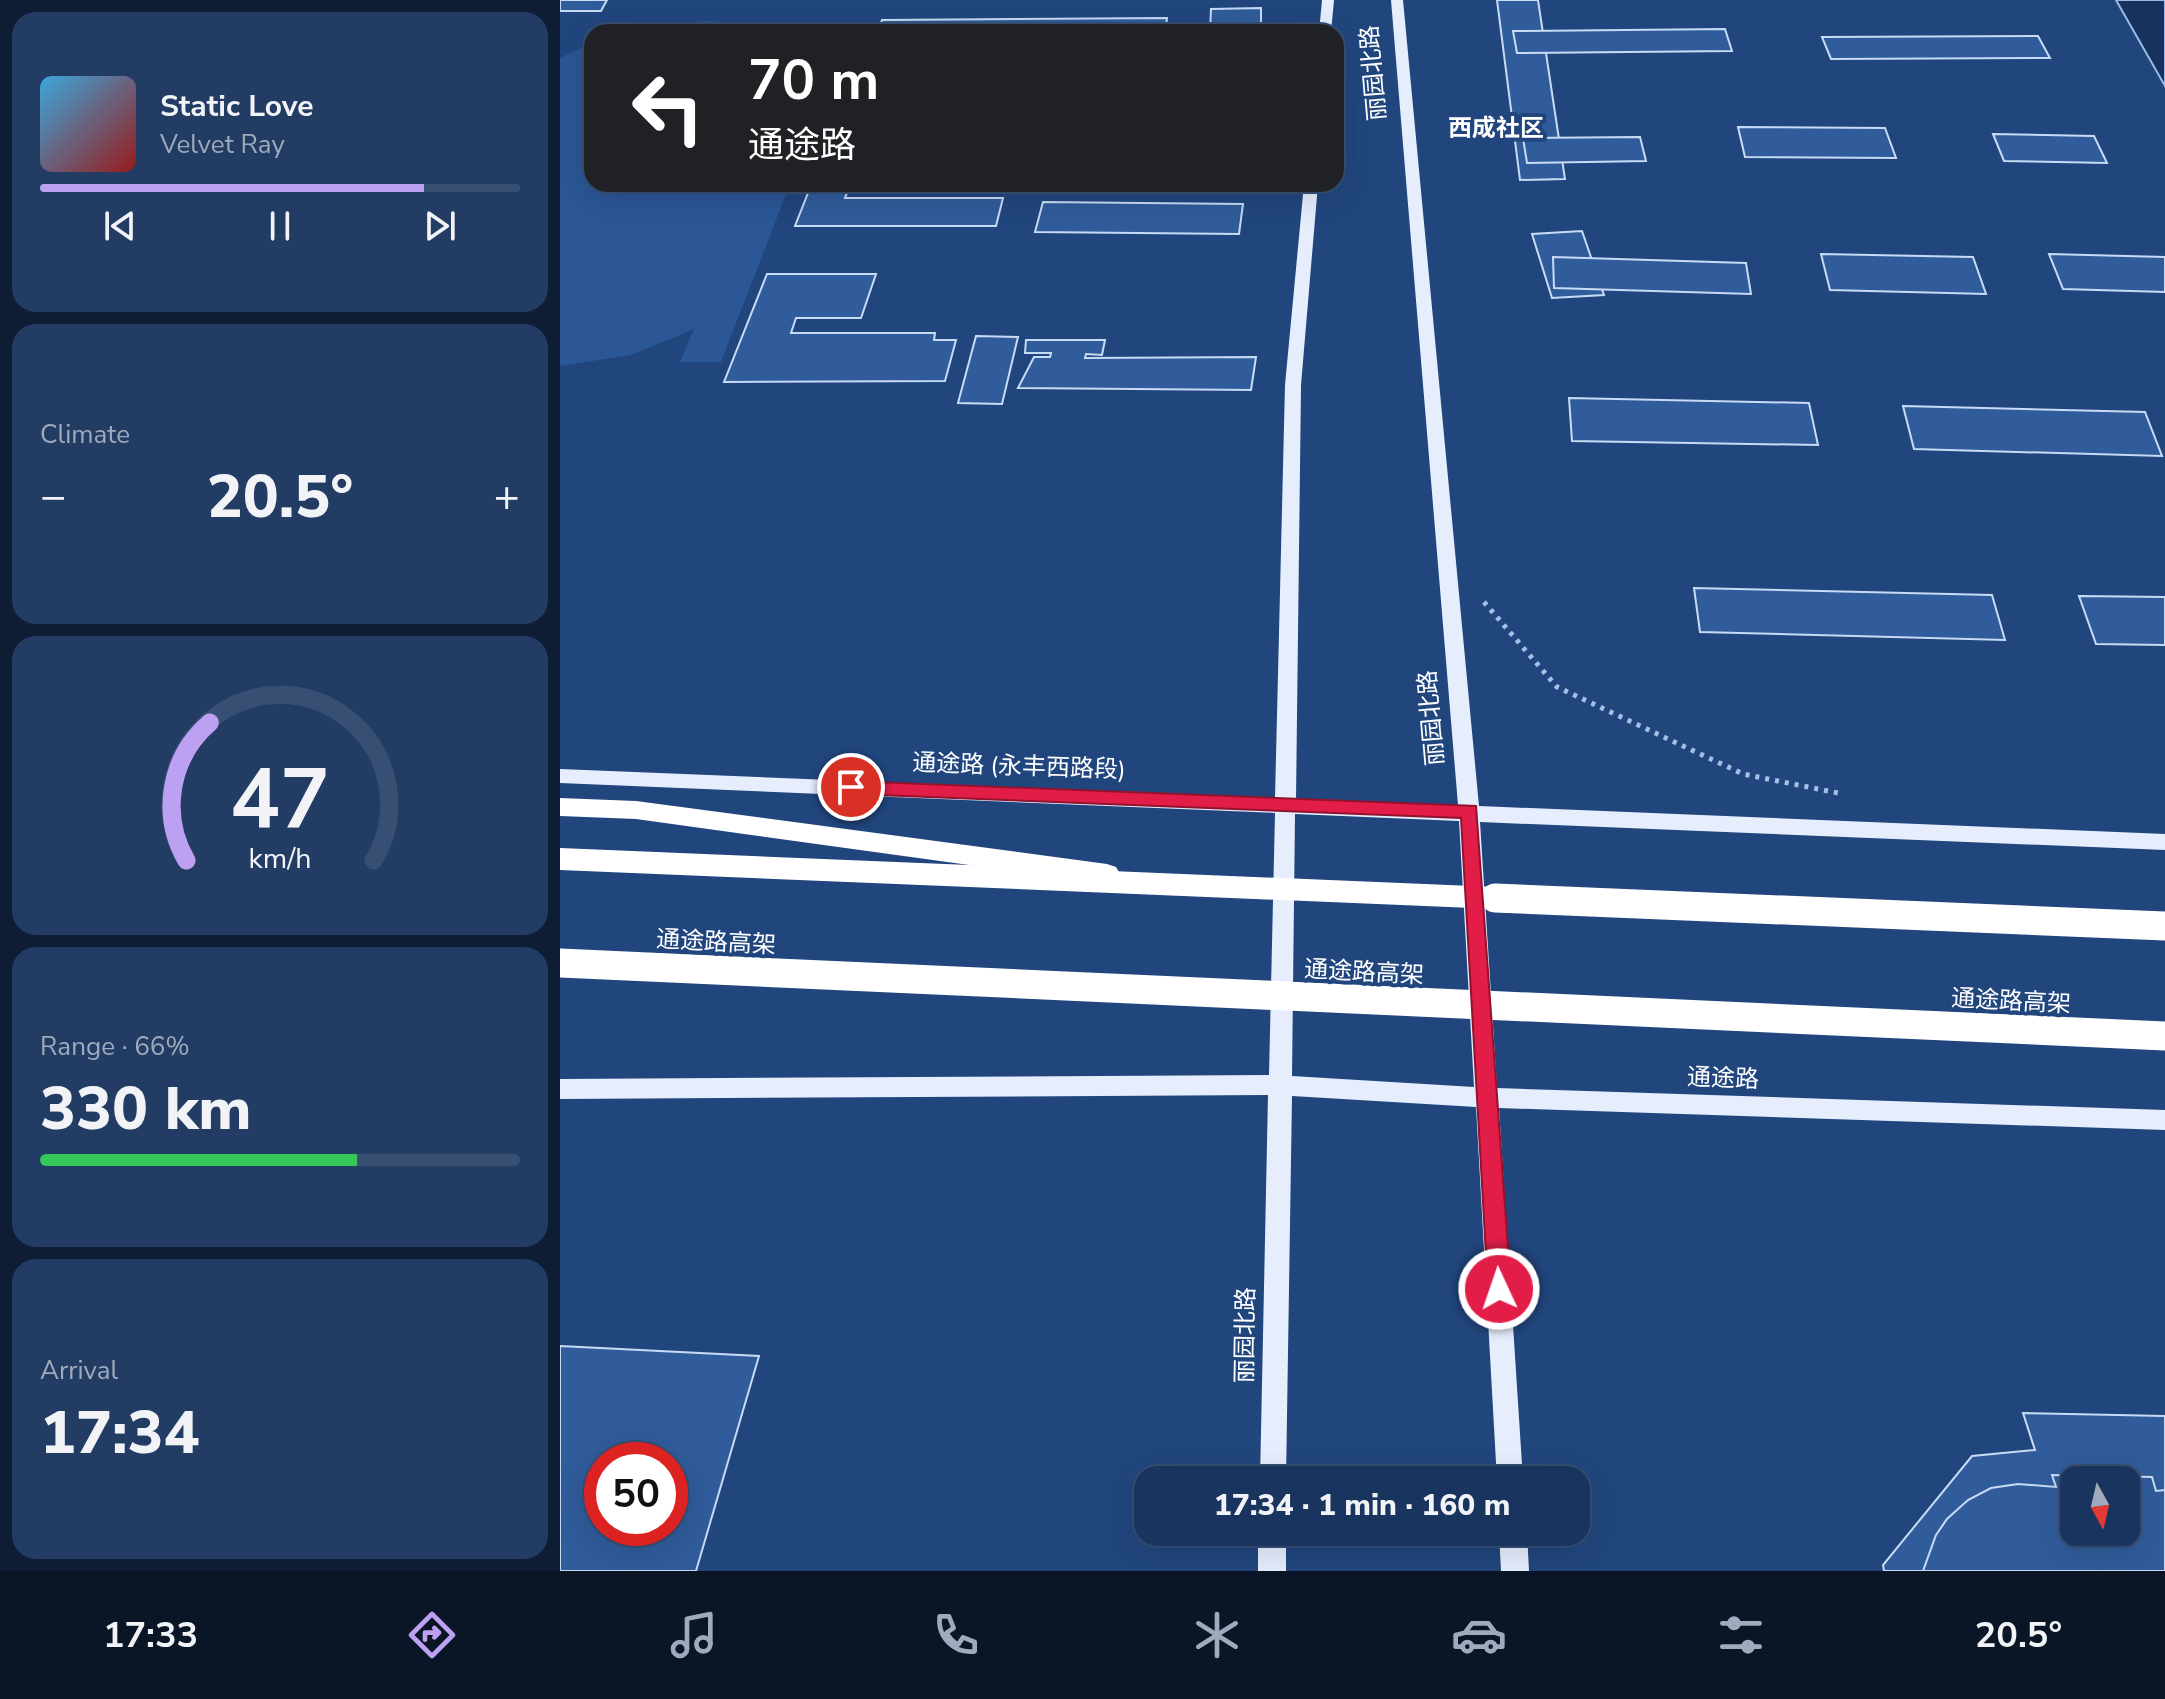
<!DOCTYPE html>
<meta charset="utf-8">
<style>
body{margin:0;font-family:"Nunito Sans","Noto Sans SC",sans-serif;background:#223c64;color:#f1f3f6;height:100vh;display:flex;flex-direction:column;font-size:30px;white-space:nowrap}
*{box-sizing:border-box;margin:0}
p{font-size:26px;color:#9faabc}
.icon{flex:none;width:44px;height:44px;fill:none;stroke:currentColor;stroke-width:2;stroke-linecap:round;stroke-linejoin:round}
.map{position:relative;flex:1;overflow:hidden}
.sheet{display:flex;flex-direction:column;gap:12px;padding:12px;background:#0e1d34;width:560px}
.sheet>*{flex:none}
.hud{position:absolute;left:24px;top:24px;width:760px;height:168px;border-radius:24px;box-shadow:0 8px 32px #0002,0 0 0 2px #374f73;background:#202124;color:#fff;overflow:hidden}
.needle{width:52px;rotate:172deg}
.buttons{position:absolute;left:1500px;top:1466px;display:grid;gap:16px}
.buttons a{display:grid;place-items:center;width:80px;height:80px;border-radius:16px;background:#19345e;box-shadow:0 8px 32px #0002,0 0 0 2px #374f73;font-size:40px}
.speed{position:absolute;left:24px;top:1442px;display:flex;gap:16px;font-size:40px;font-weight:700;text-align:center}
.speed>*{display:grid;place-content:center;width:104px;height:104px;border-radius:50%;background:#19345e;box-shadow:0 8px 32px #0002,0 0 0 2px #374f73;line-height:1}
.speed .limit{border:12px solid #d22;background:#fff;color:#111}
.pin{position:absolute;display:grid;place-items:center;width:68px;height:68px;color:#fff;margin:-34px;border:4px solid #fff;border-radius:50%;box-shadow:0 2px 8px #0007}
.me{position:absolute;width:88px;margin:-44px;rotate:357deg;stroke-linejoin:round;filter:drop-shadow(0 0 6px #0008)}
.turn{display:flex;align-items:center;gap:28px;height:168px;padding:0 32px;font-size:36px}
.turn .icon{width:104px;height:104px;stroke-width:2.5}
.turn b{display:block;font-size:56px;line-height:68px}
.big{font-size:60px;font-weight:800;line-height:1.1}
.sheet .tile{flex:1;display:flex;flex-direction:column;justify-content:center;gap:12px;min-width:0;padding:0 28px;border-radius:24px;background:#223c64}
.sheet .dial{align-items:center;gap:0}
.dial svg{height:208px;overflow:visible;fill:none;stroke:#374f73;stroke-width:7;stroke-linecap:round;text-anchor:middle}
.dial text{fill:#f1f3f6;stroke:none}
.song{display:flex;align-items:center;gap:24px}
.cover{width:96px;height:96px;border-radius:12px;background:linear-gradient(135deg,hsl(200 70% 55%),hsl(0 70% 35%))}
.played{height:8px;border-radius:4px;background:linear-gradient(90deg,#bca0f2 80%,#374f73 80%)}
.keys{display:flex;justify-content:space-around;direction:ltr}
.heat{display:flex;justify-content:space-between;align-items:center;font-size:44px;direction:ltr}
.charge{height:12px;border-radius:6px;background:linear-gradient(90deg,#34c759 66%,#374f73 0)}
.trip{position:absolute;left:574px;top:1466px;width:456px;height:80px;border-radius:24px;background:#19345e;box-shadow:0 8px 32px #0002,0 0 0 2px #374f73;font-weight:800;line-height:80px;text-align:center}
.menu{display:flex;height:128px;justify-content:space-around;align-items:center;background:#0a1526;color:#9faabc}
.menu .icon{width:56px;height:56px}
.menu .selected{color:#bca0f2}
.menu b{font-size:36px;color:#f1f3f6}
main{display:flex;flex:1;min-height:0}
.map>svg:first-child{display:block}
.green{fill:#2b5796}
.water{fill:#16325d;stroke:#98bbe8;stroke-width:2}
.building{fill:#305c9b;stroke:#c8dbf5;stroke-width:2;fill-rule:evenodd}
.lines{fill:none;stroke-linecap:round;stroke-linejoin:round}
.path{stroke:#a5c0e7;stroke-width:5;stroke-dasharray:4 6;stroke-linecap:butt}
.major{fill:#e6eefd;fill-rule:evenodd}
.highway{fill:#fff;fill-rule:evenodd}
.highway-bridge-far1{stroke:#fff;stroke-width:22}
.highway-bridge{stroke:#fff;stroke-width:29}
.route{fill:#e11d48;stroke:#92132f;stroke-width:2}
.labels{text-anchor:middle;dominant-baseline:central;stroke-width:8;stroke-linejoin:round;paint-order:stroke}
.street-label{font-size:24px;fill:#fff;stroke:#21467e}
.far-quarter-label{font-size:24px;font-weight:bold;fill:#fff;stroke:#21467e}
</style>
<main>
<section class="sheet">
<div class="tile">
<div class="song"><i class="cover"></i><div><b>Static Love</b><p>Velvet Ray</p></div></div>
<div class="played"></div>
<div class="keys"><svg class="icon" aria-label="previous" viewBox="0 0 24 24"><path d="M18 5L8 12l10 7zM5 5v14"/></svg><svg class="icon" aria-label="pause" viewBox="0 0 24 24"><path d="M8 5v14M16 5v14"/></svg><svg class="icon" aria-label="next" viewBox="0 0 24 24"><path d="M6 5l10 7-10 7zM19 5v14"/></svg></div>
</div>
<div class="tile"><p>Climate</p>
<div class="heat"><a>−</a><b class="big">20.5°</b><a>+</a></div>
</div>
<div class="tile dial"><svg viewBox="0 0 100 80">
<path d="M14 69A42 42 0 1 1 86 69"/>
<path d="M14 69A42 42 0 0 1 23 16" stroke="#bca0f2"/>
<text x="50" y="56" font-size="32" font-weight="700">47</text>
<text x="50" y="72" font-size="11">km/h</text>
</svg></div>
<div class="tile"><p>Range · 66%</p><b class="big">330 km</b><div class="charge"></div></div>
<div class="tile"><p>Arrival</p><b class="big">17:34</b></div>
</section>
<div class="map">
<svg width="1605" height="1571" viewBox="0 0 1605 1571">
<rect width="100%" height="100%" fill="#21467e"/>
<g class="green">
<polygon points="147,21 190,24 217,32 69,32 100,25"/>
<polygon points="32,43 32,184 230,184 161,362 120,362 134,329 71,355 0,366 0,58"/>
</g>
<polygon class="water" points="1556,0 1605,0 1605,86"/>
<g class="building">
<polygon points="0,0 47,0 41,11 0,11"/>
<polygon points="937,0 978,0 1005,179 960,180"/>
<polygon points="701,8 701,32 650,32 651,9"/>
<polygon points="607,18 605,32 318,32 322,20"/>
<polygon points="1165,29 1172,51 957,53 953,31"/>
<polygon points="1478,36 1490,58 1271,59 1262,37"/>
<polygon points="1178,127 1325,128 1336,158 1185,157"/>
<polygon points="1433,134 1534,136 1547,163 1444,161"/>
<polygon points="1080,137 1086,161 967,163 963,138"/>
<polygon points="250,188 289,188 285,198 443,198 436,226 235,226"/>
<polygon points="483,202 683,204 679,234 475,232"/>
<polygon points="1022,231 1044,295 992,298 972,234"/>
<polygon points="1261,254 1413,257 1426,294 1270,290"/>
<polygon points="1489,254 1605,257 1605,292 1503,289"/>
<polygon points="993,257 1186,263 1191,294 994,288"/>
<polygon points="207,274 316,274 301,318 236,318 231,333 375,333 374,340 396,340 385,381 164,382"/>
<polygon points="416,336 458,337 442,404 398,403"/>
<polygon points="466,340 545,340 542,355 526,354 525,358 696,357 691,390 458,388 474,357 490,357 491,353 465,353"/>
<polygon points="1009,398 1249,403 1258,445 1012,441"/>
<polygon points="1343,406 1585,412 1602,456 1354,449"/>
<polygon points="1134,588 1432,595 1445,640 1140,632"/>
<polygon points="1519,596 1605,597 1605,645 1536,644"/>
<path d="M0 1346 199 1356 136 1571H0ZM42 1460H110V1528H42Z"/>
<path d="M1463 1413 1605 1416V1571H1324L1323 1565 1412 1456 1475 1450ZM1514 1480H1566V1532H1514Z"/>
<path d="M1492 1475 1592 1477 1596 1491 1605 1490V1571H1363L1376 1535 1387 1519 1408 1500 1431 1488 1458 1484 1496 1487ZM1514 1480H1566V1532H1514Z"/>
</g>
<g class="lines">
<polyline class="path" points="924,602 997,687 1183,774 1278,793"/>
<g class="major">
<polygon points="762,0 774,0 771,32 759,32"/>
<path d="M831 0H843L919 806 1605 834V850L920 822 937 1088 1605 1110V1130L939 1108 963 1480H937L916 1107 732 1096 726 1480H700L708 1095 0 1099V1079L709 1075 715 813 0 783V769L715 798 725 385 744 184H758L741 385 736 799 898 805ZM735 814 899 821 914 1087 732 1076Z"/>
<rect x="698" y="1532" width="28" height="39"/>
<polygon points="939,1532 967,1532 969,1571 941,1571"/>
</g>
<polygon class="highway" points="0,798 76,801 547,864 556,867 560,874 556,881 547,884 76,819 0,816"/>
<polyline class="highway-bridge-far1" points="0,859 983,900"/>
<g class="highway-bridge">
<polyline points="935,898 1605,926"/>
<polyline points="0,963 1605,1036"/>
</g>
</g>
<polygon class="route" points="291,781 916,806 951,1289 947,1296 939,1300 931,1296 928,1289 901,818 291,794 282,787"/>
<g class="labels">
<g class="street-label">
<text transform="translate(813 73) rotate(-95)">丽园北路</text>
<text transform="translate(871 718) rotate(-95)">丽园北路</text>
<text transform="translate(459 766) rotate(2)">通途路 (永丰西路段)</text>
<text transform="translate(156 942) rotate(3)">通途路高架</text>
<text transform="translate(804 972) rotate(3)">通途路高架</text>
<text transform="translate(1451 1001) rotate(3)">通途路高架</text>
<text transform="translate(1163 1078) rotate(2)">通途路</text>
<text transform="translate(685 1335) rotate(-89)">丽园北路</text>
</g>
<g class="far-quarter-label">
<text x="936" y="128">西成社区</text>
</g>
</g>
</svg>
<div class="buttons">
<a><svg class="needle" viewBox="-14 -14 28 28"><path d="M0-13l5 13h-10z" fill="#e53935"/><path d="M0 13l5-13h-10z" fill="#9faabc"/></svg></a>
</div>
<div class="speed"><div class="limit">50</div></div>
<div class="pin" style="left:291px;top:787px;background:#d93025"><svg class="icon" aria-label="arrive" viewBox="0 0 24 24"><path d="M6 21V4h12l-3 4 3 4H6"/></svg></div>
<svg class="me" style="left:939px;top:1289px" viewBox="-20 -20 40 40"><circle r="17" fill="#e11d48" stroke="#fff" stroke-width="3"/><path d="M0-11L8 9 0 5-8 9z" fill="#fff"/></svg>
<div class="trip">17:34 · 1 min · 160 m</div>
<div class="hud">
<div class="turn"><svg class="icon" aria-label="left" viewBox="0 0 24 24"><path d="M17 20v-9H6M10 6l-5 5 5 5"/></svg><div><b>70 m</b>通途路</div></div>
</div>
</div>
</main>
<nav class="menu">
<b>17:33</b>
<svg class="icon selected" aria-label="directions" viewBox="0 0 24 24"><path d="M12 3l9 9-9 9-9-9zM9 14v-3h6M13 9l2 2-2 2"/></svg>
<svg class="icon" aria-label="music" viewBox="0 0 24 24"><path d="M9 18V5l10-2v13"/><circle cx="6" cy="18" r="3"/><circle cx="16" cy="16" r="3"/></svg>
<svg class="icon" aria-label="phone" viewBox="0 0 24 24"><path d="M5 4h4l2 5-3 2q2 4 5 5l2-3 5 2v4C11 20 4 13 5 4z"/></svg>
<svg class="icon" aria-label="climate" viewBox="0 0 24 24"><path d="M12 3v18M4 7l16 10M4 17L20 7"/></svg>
<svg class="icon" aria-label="car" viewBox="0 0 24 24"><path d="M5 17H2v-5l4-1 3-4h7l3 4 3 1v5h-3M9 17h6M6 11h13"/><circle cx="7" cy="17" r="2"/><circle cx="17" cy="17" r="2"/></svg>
<svg class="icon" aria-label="filters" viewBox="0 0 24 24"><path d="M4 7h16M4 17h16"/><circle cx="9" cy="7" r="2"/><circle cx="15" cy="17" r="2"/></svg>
<b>20.5°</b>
</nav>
